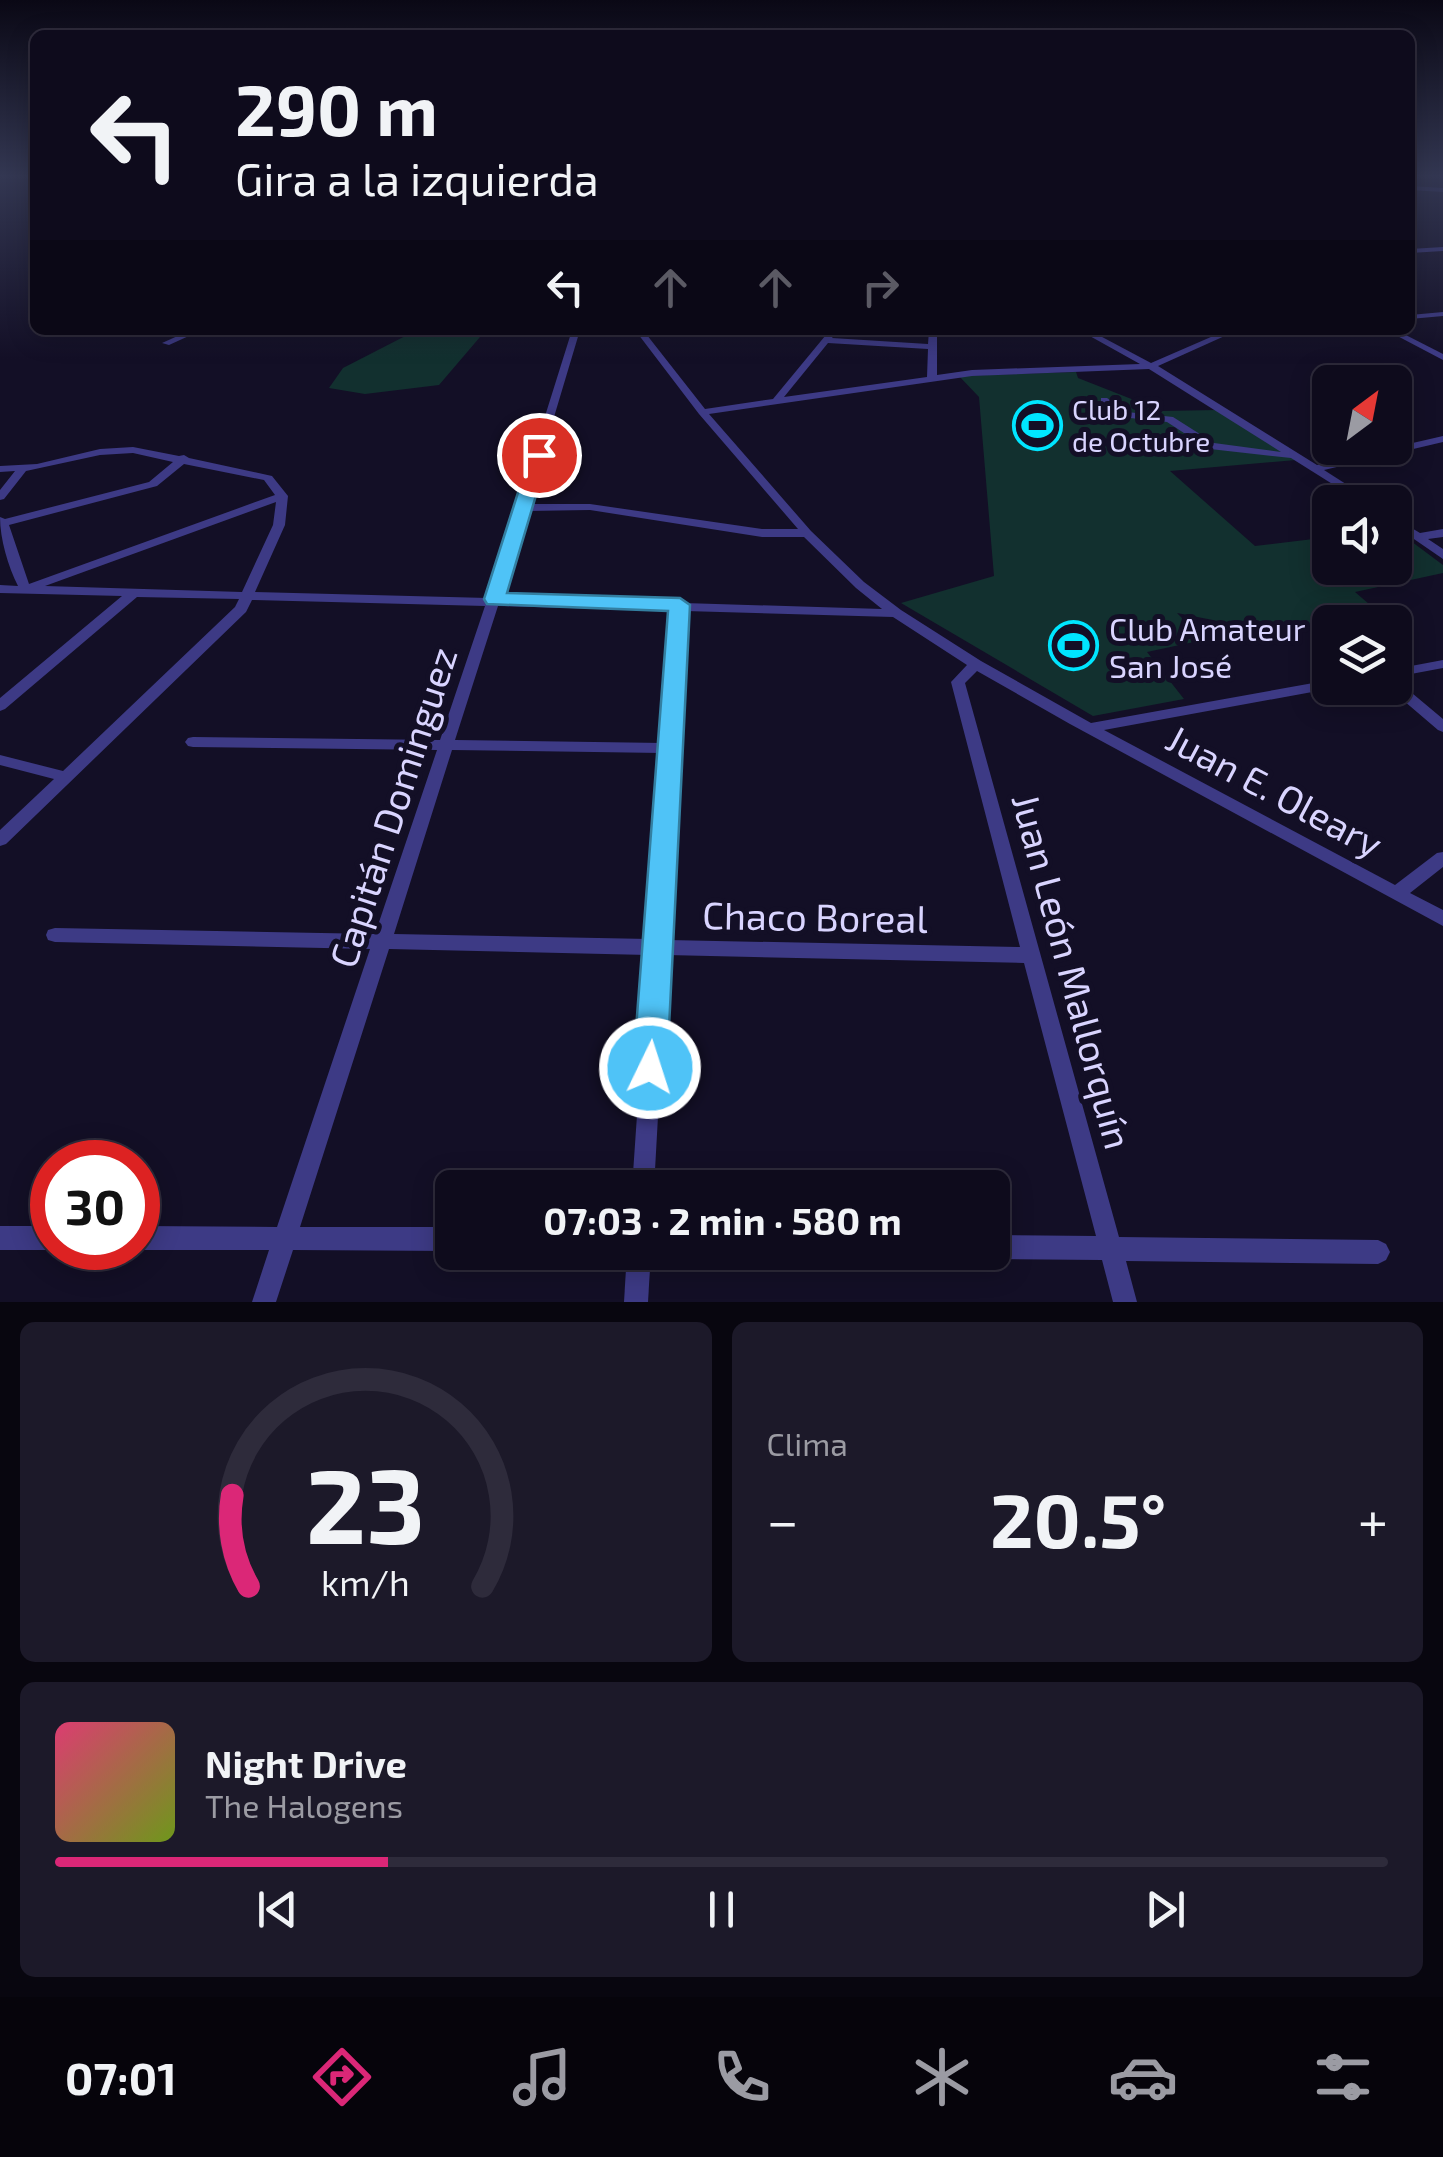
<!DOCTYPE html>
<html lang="es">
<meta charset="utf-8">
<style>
body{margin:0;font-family:"Exo 2",sans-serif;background:#1c1929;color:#f1f3f6;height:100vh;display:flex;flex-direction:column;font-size:38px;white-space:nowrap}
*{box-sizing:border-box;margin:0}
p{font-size:32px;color:#9b9ba3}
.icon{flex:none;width:55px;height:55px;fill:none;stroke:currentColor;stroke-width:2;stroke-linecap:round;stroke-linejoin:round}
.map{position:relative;height:1302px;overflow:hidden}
.details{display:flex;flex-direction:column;gap:20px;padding:20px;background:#08060f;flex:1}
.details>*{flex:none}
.hud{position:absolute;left:30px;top:30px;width:1385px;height:305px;border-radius:15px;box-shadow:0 5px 25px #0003,0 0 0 2px #2e2b3b;background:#0e0b1c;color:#f1f3f6;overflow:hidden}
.needle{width:65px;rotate:32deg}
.controls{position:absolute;left:1312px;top:365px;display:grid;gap:20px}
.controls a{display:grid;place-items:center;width:100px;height:100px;border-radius:15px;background:#0e0b1c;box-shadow:0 5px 25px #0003,0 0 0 2px #2e2b3b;font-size:50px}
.speed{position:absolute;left:30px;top:1140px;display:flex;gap:20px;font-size:50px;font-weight:700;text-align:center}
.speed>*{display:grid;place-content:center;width:130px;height:130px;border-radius:50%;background:#0e0b1c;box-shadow:0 5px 25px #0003,0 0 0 2px #2e2b3b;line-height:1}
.speed .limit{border:15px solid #d22;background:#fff;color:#111}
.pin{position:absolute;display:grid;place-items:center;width:85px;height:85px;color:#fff;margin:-42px;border:5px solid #fff;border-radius:50%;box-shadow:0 2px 10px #0007}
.me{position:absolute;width:110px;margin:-55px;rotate:4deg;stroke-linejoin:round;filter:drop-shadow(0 0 8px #0008)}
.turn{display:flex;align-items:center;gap:35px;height:210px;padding:0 40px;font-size:45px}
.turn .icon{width:130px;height:130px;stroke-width:2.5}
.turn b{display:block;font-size:70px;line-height:85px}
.lanes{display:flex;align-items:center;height:95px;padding:0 40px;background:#0003;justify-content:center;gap:50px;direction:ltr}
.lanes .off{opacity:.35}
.big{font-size:75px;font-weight:700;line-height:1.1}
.details .widget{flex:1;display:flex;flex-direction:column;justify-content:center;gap:15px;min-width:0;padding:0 35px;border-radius:15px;background:#1c1929}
.details .dial{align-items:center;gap:0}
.dial svg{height:260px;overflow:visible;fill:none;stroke:#2e2b3b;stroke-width:7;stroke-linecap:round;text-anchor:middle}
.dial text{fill:#f1f3f6;stroke:none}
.song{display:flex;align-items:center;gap:30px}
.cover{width:120px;height:120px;border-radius:15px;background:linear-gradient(135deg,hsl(340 70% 55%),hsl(80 70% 35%))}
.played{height:10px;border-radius:5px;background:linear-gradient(90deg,#db2777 25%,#2e2b3b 25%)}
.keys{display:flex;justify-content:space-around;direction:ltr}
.heat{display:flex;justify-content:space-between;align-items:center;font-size:55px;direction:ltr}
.details .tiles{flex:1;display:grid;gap:20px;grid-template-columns:1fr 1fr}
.widget:last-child{grid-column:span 2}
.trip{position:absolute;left:435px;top:1170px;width:575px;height:100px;border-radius:15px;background:#0e0b1c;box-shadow:0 5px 25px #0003,0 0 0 2px #2e2b3b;font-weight:700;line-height:100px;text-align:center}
.tab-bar{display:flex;height:160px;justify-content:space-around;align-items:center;background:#06040b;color:#9b9ba3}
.tab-bar .icon{width:70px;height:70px}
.tab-bar .current{color:#db2777}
.tab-bar b{font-size:45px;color:#f1f3f6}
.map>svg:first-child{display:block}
.green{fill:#12302f}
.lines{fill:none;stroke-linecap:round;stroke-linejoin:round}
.minor{fill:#3d3a85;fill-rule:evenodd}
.route{fill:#4fc3f7;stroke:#337fa1;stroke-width:2.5}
.labels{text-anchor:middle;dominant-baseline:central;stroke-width:10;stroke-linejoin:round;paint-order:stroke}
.far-poi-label{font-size:28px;fill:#d9d4ff;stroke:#130f26;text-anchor:start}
.poi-label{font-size:32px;fill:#d9d4ff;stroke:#130f26;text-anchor:start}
.near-street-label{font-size:38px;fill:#d9d4ff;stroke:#130f26}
</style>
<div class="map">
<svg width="1443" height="1302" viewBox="0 0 1443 1302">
<rect width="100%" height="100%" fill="#130f26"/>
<g class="green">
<polygon points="486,330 439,385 365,394 329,388 343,368 415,331"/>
<polygon points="1076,372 1078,378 1162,411 1217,410 1296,460 1170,471 1255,546 1330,537 1330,568 1395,568 1396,530 1443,565 1443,573 1355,592 1390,622 1330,622 1269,631 1177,613 1203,640 1147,652 1184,699 1093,716 901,603 994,576 979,397 959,376"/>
</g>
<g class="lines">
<g class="minor">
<polygon points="1410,186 1443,188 1443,192 1410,190"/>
<polygon points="1443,247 1443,251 1410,253 1410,249"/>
<polygon points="1443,312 1443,316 1410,319 1410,315"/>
<polygon points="191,330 202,330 169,345 162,343"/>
<path d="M572 330H580L528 504H590L762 529H798L699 414 635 330H643L705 409 773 399 830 330H838L832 338 928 344 929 330H937V375L972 370 1140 364 1079 330H1089L1151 363 1227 330H1238L1158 366 1317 465 1443 436V442L1324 470 1374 502H1361L1291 458 1210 449 1190 452 1138 438 1137 436 1142 433 1190 446 1201 444 1167 422 1121 417 1101 402V398H1107L1127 412 1173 417 1214 443 1281 452 1149 369 972 376 709 414 811 531 864 582 901 610 981 661 1091 723 1330 680V688H1334L1104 730 1395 885 1437 853 1443 852V867L1410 893 1443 910V926L1070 724 977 671 965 683 1119 1237 1378 1240 1386 1244 1390 1252 1386 1260 1378 1264 1126 1261 1137 1302H1113L1102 1260 992 1259 984 1255 982 1252H992V1235L1096 1236 1024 963 667 955 654 1188H632L648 955 389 949 300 1227H452V1251L293 1250 276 1302H252L269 1250H138L132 1248H138V1226L277 1227 370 949 55 942 48 940 46 935 48 930 55 928 375 934 437 750 193 747 188 746 185 742 188 738 193 737 440 740 485 606 252 600 246 612 6 844 0 846V830L54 779 0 765V755L63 771 235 607 239 599 137 597 5 709 0 711V698L122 596 0 593V585L18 586C8 566 0 539 0 517L5 519 149 482 173 462 133 453 100 455 26 471 4 499 0 500V490L15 471 0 472V466L37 464 100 449 133 447 179 456 184 455 189 458 272 476 288 496 285 525 255 592 488 598ZM828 343 928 349 927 377 784 397ZM184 464 264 480 275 495 29 584 9 525 157 486ZM276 502 273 525 242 592 45 586ZM590 510 762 537H804L856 588 882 609 684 603 679 601 674 603 501 599 526 511ZM498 606 672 611 663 743 455 740ZM685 611 893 617 967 665 951 682 1020 947 668 940ZM452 750 662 753 649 939 394 934Z"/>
<polygon points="1386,330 1396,330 1443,354 1443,360"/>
<polygon points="1395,518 1420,533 1443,529 1443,537 1428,539 1443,549 1443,559 1395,526"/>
<polygon points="1443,660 1443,668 1395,677 1395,669"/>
<polygon points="1395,682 1400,683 1443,719 1443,732 1438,730 1390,689 1389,688 1395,688"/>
<polygon points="0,1226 52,1226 52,1248 58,1248 52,1250 0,1250"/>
<polygon points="627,1252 651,1252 648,1302 624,1302"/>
</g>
</g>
<linearGradient id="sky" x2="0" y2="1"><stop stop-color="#0a0815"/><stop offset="0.49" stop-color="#333752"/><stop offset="1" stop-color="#333752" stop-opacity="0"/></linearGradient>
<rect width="1443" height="359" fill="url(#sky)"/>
<polygon class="route" points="539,450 548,455 507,593 680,598 690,605 667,1068 662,1079 650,1084 638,1079 633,1068 668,611 487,604 484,599 530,455"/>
<defs>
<symbol id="stadium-ring" viewBox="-11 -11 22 22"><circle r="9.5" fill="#130f26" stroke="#00e5ff" stroke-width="1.5"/><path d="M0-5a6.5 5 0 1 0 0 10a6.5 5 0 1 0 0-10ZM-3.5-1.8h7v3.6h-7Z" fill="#00e5ff"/></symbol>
</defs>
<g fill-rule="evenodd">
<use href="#stadium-ring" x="1010" y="398" width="55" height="55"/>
<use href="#stadium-ring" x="1046" y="618" width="55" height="55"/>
</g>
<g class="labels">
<g class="far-poi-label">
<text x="1072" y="409">Club 12<tspan x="1072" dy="32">de Octubre</tspan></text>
</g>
<g class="poi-label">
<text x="1109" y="628">Club Amateur<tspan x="1109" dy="37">San José</tspan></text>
</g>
<g class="near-street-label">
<text transform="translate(1275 790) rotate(28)">Juan E. Oleary</text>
<text transform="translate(392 807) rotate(-72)">Capitán Dominguez</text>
<text transform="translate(815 916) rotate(1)">Chaco Boreal</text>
<text transform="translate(1073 971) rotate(75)">Juan León Mallorquín</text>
</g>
</g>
</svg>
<div class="controls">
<a><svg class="needle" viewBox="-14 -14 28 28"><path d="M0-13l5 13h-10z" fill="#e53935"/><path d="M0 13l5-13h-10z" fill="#9b9ba3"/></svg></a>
<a><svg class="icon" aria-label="sound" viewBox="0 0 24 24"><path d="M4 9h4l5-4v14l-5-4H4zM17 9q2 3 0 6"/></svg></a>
<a><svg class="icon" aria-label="layers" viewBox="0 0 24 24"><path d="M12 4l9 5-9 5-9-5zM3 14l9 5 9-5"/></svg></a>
</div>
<div class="speed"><div class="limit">30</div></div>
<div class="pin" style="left:539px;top:455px;background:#d93025"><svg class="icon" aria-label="arrive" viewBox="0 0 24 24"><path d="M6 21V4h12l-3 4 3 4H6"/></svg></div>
<svg class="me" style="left:650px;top:1068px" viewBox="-20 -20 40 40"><circle r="17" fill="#4fc3f7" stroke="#fff" stroke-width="3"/><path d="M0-11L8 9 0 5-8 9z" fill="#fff"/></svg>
<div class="trip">07:03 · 2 min · 580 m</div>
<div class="hud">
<div class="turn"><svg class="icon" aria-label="left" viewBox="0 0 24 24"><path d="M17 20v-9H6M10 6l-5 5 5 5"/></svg><div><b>290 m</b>Gira a la izquierda</div></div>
<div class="lanes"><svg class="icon" aria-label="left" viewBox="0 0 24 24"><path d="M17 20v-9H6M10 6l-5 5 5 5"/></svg><svg class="icon off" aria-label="ahead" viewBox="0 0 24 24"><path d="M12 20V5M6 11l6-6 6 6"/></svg><svg class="icon off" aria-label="ahead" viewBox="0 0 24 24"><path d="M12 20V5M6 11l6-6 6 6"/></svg><svg class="icon off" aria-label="right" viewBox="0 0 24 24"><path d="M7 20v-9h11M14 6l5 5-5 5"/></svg></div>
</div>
</div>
<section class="details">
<div class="tiles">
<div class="widget dial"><svg viewBox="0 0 100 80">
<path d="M14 69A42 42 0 1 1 86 69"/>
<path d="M14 69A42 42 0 0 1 9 41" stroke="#db2777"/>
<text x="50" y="56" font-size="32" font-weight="700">23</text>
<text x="50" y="72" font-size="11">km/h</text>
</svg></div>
<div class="widget"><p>Clima</p>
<div class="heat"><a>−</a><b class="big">20.5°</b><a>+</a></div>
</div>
<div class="widget">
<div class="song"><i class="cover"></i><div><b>Night Drive</b><p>The Halogens</p></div></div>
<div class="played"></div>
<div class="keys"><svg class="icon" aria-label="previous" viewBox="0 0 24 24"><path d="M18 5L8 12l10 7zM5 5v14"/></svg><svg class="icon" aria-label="pause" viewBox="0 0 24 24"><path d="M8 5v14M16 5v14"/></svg><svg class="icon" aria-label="next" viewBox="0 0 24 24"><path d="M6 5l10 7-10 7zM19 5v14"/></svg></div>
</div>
</div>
</section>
<nav class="tab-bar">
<b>07:01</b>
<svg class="icon current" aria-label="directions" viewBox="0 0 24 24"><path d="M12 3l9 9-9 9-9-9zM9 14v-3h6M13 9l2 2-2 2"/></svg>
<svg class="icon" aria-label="music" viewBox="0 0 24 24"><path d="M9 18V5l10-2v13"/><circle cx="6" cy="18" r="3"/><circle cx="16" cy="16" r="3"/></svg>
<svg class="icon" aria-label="phone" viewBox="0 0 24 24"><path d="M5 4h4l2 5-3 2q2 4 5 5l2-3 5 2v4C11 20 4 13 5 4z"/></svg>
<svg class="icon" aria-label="climate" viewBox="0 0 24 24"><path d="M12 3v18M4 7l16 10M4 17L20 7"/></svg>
<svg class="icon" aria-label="car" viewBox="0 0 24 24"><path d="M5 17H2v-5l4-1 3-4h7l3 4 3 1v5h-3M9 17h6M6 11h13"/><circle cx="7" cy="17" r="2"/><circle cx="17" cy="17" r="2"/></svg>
<svg class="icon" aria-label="filters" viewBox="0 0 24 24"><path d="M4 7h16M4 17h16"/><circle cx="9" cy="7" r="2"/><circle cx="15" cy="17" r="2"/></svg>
</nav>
